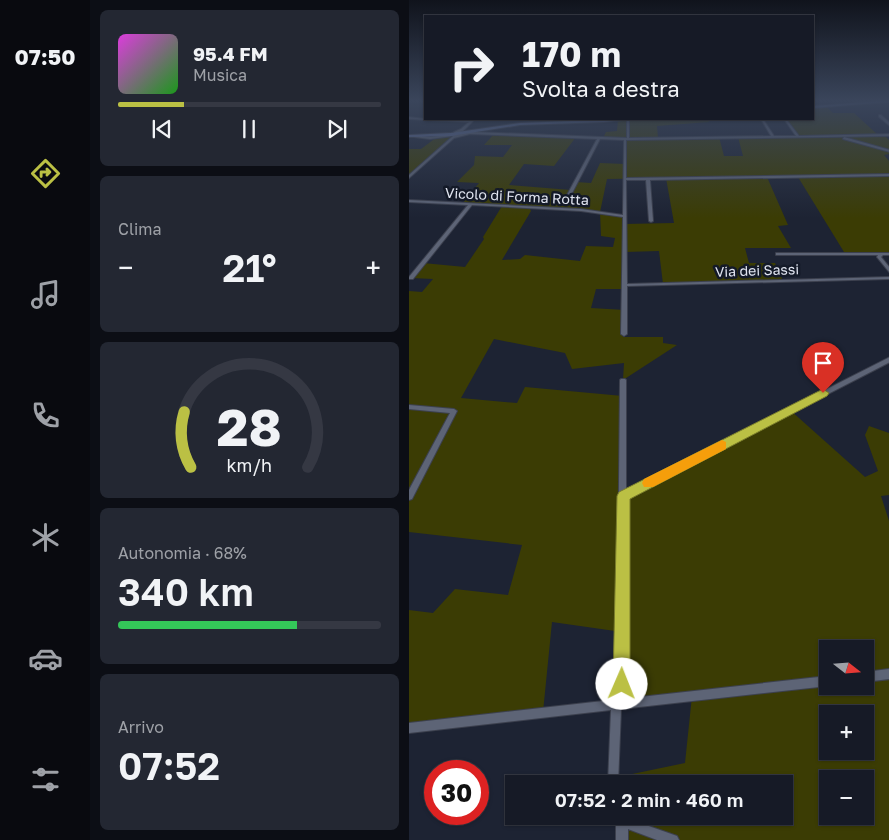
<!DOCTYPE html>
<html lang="it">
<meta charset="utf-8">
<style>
body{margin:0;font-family:"Golos Text",sans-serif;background:#232732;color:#f1f3f6;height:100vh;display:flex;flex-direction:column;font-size:19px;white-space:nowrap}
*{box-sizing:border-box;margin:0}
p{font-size:16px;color:#9ea1a7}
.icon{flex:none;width:28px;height:28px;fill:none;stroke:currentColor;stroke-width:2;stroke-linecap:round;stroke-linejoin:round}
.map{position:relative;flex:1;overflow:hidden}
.panel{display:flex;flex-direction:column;gap:10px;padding:10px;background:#0c0e15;width:319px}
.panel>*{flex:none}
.hud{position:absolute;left:15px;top:15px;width:390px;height:105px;border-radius:0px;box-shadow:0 1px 4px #0004,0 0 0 1px #353843;background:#161a26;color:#f1f3f6;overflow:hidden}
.needle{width:32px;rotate:107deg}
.controls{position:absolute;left:410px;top:640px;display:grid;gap:10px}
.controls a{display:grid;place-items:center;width:55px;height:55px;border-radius:0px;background:#161a26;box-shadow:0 1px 4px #0004,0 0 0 1px #353843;font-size:25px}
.speed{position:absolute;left:15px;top:760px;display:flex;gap:10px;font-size:25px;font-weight:700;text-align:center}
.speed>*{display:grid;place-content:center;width:65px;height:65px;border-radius:50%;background:#161a26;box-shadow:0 1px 4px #0004,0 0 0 1px #353843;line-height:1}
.speed .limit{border:8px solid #d22;background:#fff;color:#111}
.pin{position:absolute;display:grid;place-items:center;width:42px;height:42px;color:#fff;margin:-51px -21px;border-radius:50% 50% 50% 0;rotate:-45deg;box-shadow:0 0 5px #0007}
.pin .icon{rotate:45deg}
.me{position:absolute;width:55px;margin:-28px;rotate:1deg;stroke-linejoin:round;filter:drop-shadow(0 0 4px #0008)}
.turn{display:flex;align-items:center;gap:18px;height:105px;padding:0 15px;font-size:22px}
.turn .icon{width:65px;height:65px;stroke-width:2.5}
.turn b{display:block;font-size:35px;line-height:42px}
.big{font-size:38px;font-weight:600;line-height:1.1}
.panel .card{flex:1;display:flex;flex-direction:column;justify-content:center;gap:8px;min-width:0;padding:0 18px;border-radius:8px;background:#232732}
.panel .dial{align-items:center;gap:0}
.dial svg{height:130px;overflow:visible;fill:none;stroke:#353843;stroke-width:7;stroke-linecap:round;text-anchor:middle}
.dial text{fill:#f1f3f6;stroke:none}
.song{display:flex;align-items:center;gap:15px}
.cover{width:60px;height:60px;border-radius:8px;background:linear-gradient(135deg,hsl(300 70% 55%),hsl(120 70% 35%))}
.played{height:5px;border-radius:2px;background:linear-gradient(90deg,#bbc044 25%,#353843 25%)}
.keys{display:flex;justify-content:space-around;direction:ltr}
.heat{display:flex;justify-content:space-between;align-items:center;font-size:28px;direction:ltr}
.charge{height:8px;border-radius:4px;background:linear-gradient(90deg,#34c759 68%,#353843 0)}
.trip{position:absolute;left:96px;top:775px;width:288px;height:50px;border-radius:0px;background:#161a26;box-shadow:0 1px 4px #0004,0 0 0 1px #353843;font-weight:600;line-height:50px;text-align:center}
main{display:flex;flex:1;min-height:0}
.dock{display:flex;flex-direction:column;width:90px;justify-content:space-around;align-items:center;background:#090a0f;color:#9ea1a7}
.dock .icon{width:35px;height:35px}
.dock .selected{color:#bbc044}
.dock b{font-size:22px;color:#f1f3f6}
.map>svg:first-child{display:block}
.green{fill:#3b3c04;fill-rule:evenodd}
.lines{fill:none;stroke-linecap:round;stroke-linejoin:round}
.minor-casing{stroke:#3c404e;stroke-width:2}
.secondary-casing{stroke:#3c404e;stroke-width:2}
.minor{fill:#5d6476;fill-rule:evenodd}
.secondary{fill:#61719c;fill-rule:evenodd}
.route{fill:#bbc044;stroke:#7a7d2c}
.slow{fill:#f59e0b}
.labels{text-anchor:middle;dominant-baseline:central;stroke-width:5;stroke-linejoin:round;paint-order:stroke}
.far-street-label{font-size:14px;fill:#e2e6f1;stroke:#141a28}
</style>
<main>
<nav class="dock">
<b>07:50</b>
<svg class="icon selected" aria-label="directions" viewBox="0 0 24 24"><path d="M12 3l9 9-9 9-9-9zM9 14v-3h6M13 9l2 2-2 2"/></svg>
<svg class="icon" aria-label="music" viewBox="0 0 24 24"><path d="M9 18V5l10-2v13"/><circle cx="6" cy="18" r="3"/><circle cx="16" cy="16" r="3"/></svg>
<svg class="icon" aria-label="phone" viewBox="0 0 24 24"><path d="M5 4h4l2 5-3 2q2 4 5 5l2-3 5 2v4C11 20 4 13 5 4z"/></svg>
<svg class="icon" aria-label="climate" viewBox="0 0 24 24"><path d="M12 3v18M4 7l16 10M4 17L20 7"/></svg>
<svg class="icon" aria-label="car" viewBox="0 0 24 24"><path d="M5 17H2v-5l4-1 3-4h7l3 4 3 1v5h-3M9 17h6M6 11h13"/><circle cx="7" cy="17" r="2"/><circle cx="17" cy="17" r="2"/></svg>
<svg class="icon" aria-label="filters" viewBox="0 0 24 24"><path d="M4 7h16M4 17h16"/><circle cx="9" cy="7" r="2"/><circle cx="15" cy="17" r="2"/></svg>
</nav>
<section class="panel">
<div class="card">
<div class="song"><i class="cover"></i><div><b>95.4 FM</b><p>Musica</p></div></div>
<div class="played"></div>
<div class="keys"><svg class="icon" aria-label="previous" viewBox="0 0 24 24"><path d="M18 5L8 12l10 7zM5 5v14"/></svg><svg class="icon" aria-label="pause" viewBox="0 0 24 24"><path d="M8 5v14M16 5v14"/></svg><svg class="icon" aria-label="next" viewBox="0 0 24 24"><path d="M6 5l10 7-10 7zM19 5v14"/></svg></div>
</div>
<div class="card"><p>Clima</p>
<div class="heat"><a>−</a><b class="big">21°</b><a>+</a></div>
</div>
<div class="card dial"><svg viewBox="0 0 100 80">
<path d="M14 69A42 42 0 1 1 86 69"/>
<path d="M14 69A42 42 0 0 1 10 35" stroke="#bbc044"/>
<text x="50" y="56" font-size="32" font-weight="700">28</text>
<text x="50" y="72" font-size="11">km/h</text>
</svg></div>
<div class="card"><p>Autonomia · 68%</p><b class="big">340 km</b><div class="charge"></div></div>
<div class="card"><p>Arrivo</p><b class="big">07:52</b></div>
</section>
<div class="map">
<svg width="481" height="840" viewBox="0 0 481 840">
<rect width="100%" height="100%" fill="#1d2333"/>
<g class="green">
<path d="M417 106 424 113H445L469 135H475L480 140V154L475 155 480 161V254L435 252 389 177H358L379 225 369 226 382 248H336L340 263H366L374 281 254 284 250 251 216 252V289H187L182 308 216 310 214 337H254V343L268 345 214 380 215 363 163 369 156 353 85 339 52 398 108 403 116 387 214 396V495L381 410 456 477 469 471 456 435 460 426 480 433V495L472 496 481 524 480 840H213L211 816H375V784H204V778L276 763 283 696 207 703 213 632 143 622 134 712 0 728V610L24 613 46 589 99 595 113 545 0 532V291L13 292 24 279 2 278 14 263 56 267 75 239 74 237 93 206 53 204 70 183 48 182 65 165 66 156 94 157 103 145H75L85 134 167 137 145 166 115 164 100 185 162 190 167 182 182 183 191 163 216 164V139L194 138 197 132 208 131 209 120 298 119 300 122 248 126 249 138 310 137 315 156H334L329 137 388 136 376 119H404V107ZM257 178 265 223 215 224V216L191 212 198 179ZM120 207 191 212 192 236 206 238 204 247 177 246 171 261 116 255 111 259 93 260 122 211ZM419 649H456V686H419ZM419 714H456V751H419ZM419 779H456V816H419Z"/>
<polygon points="46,136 0,177 0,149 12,149 28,137"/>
</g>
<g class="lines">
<defs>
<g id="minor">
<polygon points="470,115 472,115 481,123 481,126 470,117"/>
<polygon points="0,117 16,119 65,120 54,131 46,134 45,132 52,129 60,122 0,119"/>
<polygon points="218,119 220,119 220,138 362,136 352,119 354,119 365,136 387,136 375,119 377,119 390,136 481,134 481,136 217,140 217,178 481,174 481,176 241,180 244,221 242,222 240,221 237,180 217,180 218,284 481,277 481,279 218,286 218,334 215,336 212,334 214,217 172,211 63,205 4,279 0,279 0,277 59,205 0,202 0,200 172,209 214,215 215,140 191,139 161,197 159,198 157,197 188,139 61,134 45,138 0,178 0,175 44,136 21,139 5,137 4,135 21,137 46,134 47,135 65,131 66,132 218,138"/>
<polygon points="435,137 481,150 481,152 434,139"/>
<polygon points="367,253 481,253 481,255 474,255 472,257 481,268 481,273 468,257 469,255 367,255"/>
<polygon points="481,357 481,362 217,498 218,681 213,699 419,676 419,686 212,709 209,784 199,784 202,710 0,733 0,723 203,700 208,681 211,380 212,379 216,379 217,380 217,491"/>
<polygon points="0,405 45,409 48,411 3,499 0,500 0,490 41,413 0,409"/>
<polygon points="481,669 481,679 456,682 456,672"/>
<polygon points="203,816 215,816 217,818 268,836 270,840 248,840 219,829 219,840 207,840 207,824"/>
</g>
<g id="secondary">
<polygon points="470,101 481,101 481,102 404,108 404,106"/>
<polygon points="213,119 225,119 195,122 111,125 42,136 0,137 0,135 42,133 111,123"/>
</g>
</defs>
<use href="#minor" class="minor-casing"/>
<use href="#secondary" class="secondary-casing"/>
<use href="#minor" class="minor"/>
<use href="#secondary" class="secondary"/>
</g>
<linearGradient id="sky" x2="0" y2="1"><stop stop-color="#10131c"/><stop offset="0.46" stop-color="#3a455b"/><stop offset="1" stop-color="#3a455b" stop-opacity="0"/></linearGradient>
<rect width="481" height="218" fill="url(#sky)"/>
<polygon class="route" points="414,389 420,393 418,396 221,499 221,684 219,690 213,693 207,690 204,684 208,496 210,492"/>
<polygon class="slow" points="313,440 317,442 317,449 244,487 235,487 233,483 235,479"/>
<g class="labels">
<g class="far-street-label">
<text transform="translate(108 196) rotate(3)">Vicolo di Forma Rotta</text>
<text transform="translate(348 270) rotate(-2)">Via dei Sassi</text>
</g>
</g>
</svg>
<div class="controls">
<a><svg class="needle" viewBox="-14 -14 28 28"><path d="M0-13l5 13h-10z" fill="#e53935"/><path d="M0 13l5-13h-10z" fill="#9ea1a7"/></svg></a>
<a>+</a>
<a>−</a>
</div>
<div class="speed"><div class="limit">30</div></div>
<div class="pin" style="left:414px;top:393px;background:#d93025"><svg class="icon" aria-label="arrive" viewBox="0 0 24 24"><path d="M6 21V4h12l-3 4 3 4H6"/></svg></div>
<svg class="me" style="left:213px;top:684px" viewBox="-20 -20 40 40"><circle r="19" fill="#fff"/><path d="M0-13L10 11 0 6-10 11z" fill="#bbc044"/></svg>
<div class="trip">07:52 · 2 min · 460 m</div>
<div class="hud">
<div class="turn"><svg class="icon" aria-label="right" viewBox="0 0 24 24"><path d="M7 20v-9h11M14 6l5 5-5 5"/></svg><div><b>170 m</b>Svolta a destra</div></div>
</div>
</div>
</main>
